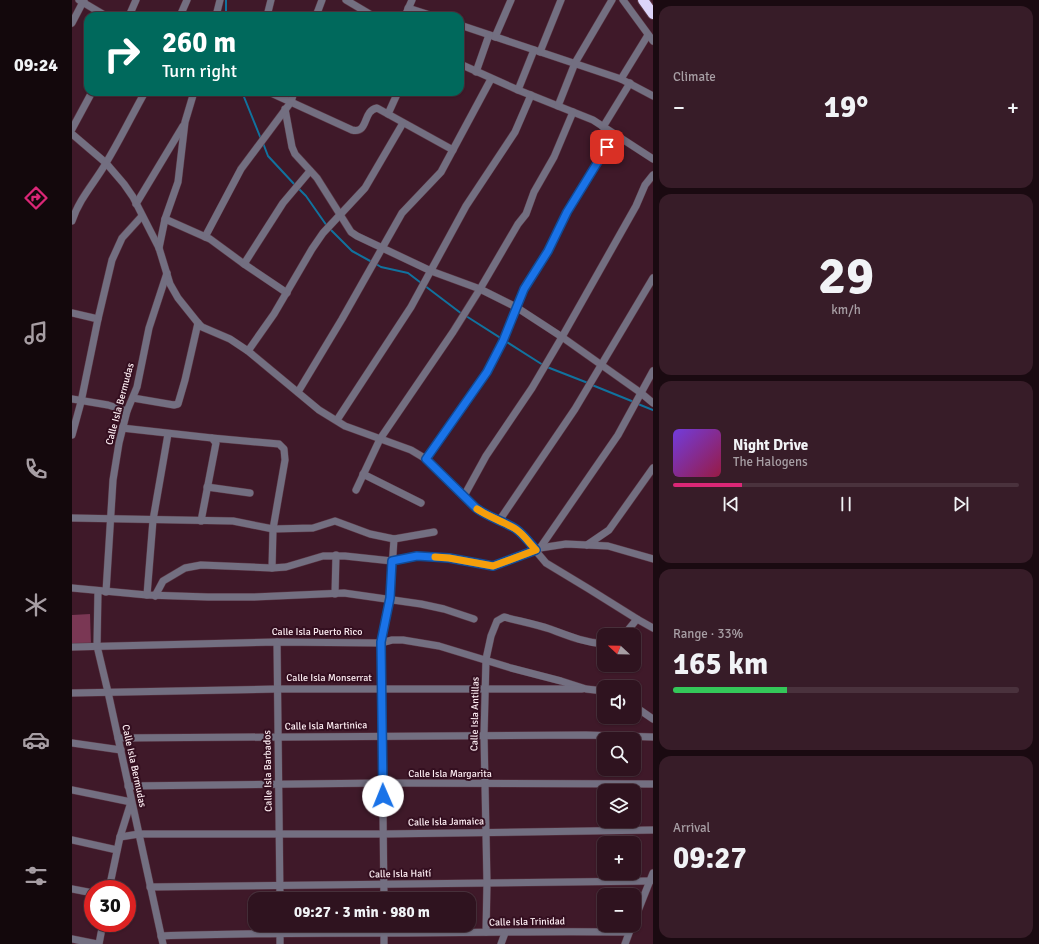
<!DOCTYPE html>
<meta charset="utf-8">
<style>
body{margin:0;font-family:Signika,sans-serif;background:#371c28;color:#f1f3f6;height:100vh;display:flex;flex-direction:column;font-size:15px;white-space:nowrap}
*{box-sizing:border-box;margin:0}
p{font-size:13px;color:#a79ea4}
.icon{flex:none;width:22px;height:22px;fill:none;stroke:currentColor;stroke-width:2;stroke-linecap:round;stroke-linejoin:round}
.map{position:relative;flex:1;overflow:hidden}
.panel{display:flex;flex-direction:column;gap:6px;padding:6px;background:#1a0a11;width:386px}
.panel>*{flex:none}
.top-card{position:absolute;left:12px;top:12px;width:380px;height:84px;border-radius:12px;box-shadow:0 1px 3px #0004,0 0 0 1px #4a323d;background:#00695c;color:#fff;overflow:hidden}
.needle{width:26px;rotate:292deg}
.controls{position:absolute;left:525px;top:628px;display:grid;gap:8px}
.controls a{display:grid;place-items:center;width:44px;height:44px;border-radius:8px;background:#2f131f;box-shadow:0 1px 3px #0004,0 0 0 1px #4a323d;font-size:20px}
.speed{position:absolute;left:12px;top:880px;display:flex;gap:8px;font-size:20px;font-weight:700;text-align:center}
.speed>*{display:grid;place-content:center;width:52px;height:52px;border-radius:50%;background:#2f131f;box-shadow:0 1px 3px #0004,0 0 0 1px #4a323d;line-height:1}
.speed .limit{border:6px solid #d22;background:#fff;color:#111}
.pin{position:absolute;display:grid;place-items:center;width:34px;height:34px;color:#fff;margin:-17px;border-radius:8px;box-shadow:0 2px 6px #0006}
.me{position:absolute;width:44px;margin:-22px;rotate:359deg;stroke-linejoin:round;filter:drop-shadow(0 0 3px #0008)}
.turn{display:flex;align-items:center;gap:14px;height:84px;padding:0 12px;font-size:18px}
.turn .icon{width:52px;height:52px;stroke-width:2.5}
.turn b{display:block;font-size:28px;line-height:34px}
.big{font-size:30px;font-weight:800;line-height:1.1}
.panel .card{flex:1;display:flex;flex-direction:column;justify-content:center;gap:6px;min-width:0;padding:0 14px;border-radius:12px;background:#371c28}
.panel .dial{align-items:center;gap:0}
.dial b{font-size:52px;line-height:1}
.song{display:flex;align-items:center;gap:12px}
.cover{width:48px;height:48px;border-radius:6px;background:linear-gradient(135deg,hsl(260 70% 55%),hsl(340 70% 35%))}
.played{height:4px;border-radius:2px;background:linear-gradient(90deg,#db2777 20%,#4a323d 20%)}
.keys{display:flex;justify-content:space-around;direction:ltr}
.heat{display:flex;justify-content:space-between;align-items:center;font-size:22px;direction:ltr}
.charge{height:6px;border-radius:3px;background:linear-gradient(90deg,#34c759 33%,#4a323d 0)}
.trip{position:absolute;left:176px;top:892px;width:228px;height:40px;border-radius:12px;background:#2f131f;box-shadow:0 1px 3px #0004,0 0 0 1px #4a323d;font-weight:800;line-height:40px;text-align:center}
main{display:flex;flex:1;min-height:0}
.dock{display:flex;flex-direction:column;width:72px;justify-content:space-around;align-items:center;background:#13080c;color:#a79ea4}
.dock .icon{width:28px;height:28px}
.dock .selected{color:#db2777}
.dock b{font-size:18px;color:#f1f3f6}
.map>svg:first-child{display:block}
.green{fill:#7a3754}
.lines{fill:none;stroke-linecap:round;stroke-linejoin:round}
.stream{stroke:#11729e;stroke-width:2}
.minor-casing{stroke:#5a3745;stroke-width:8}
.highway-casing{stroke:#5a3745;stroke-width:12}
.minor{stroke:#736f81;stroke-width:7}
.highway{stroke:#dcd4f9;stroke-width:10}
.route-casing{stroke:#114b97;stroke-width:10}
.route{stroke:#1a73e8;stroke-width:7}
.slow{stroke:#f59e0b;stroke-width:7}
.labels{text-anchor:middle;dominant-baseline:central;stroke-width:4;stroke-linejoin:round;paint-order:stroke}
.street-label{font-size:10px;fill:#fdedf2;stroke:#340f20}
</style>
<main>
<nav class="dock">
<b>09:24</b>
<svg class="icon selected" aria-label="directions" viewBox="0 0 24 24"><path d="M12 3l9 9-9 9-9-9zM9 14v-3h6M13 9l2 2-2 2"/></svg>
<svg class="icon" aria-label="music" viewBox="0 0 24 24"><path d="M9 18V5l10-2v13"/><circle cx="6" cy="18" r="3"/><circle cx="16" cy="16" r="3"/></svg>
<svg class="icon" aria-label="phone" viewBox="0 0 24 24"><path d="M5 4h4l2 5-3 2q2 4 5 5l2-3 5 2v4C11 20 4 13 5 4z"/></svg>
<svg class="icon" aria-label="climate" viewBox="0 0 24 24"><path d="M12 3v18M4 7l16 10M4 17L20 7"/></svg>
<svg class="icon" aria-label="car" viewBox="0 0 24 24"><path d="M5 17H2v-5l4-1 3-4h7l3 4 3 1v5h-3M9 17h6M6 11h13"/><circle cx="7" cy="17" r="2"/><circle cx="17" cy="17" r="2"/></svg>
<svg class="icon" aria-label="filters" viewBox="0 0 24 24"><path d="M4 7h16M4 17h16"/><circle cx="9" cy="7" r="2"/><circle cx="15" cy="17" r="2"/></svg>
</nav>
<div class="map">
<svg width="581" height="944" viewBox="0 0 581 944">
<rect width="100%" height="100%" fill="#3f1929"/>
<polygon class="green" points="18,614 19,644 0,645 0,615"/>
<g class="lines">
<g class="stream">
<polyline points="154,16 154,0"/>
<polyline points="170,92 189,139"/>
<polyline points="191,143 196,156 223,185"/>
<polyline points="226,188 234,196 255,226"/>
<polyline points="258,229 280,251 300,262"/>
<polyline points="304,264 309,267 336,273 390,314"/>
<polyline points="394,316 471,365"/>
<polyline points="475,367 516,383"/>
<polyline points="520,385 562,402"/>
<polyline points="566,404 581,410"/>
</g>
<defs>
<g id="minor">
<polyline points="7,0 34,16"/>
<polyline points="274,0 301,16"/>
<polyline points="551,0 581,41"/>
<polyline points="336,8 361,16"/>
<polyline points="57,16 64,0"/>
<polyline points="108,16 115,0"/>
<polyline points="144,16 148,0"/>
<polyline points="195,16 199,0"/>
<polyline points="244,16 250,0"/>
<polyline points="333,16 340,0"/>
<polyline points="0,23 12,0"/>
<polyline points="388,25 549,79 581,96"/>
<polyline points="423,37 439,0"/>
<polyline points="468,52 489,0"/>
<polyline points="388,64 446,90 521,120 581,159"/>
<polyline points="404,72 417,35"/>
<polyline points="549,79 576,35"/>
<polyline points="446,90 462,50"/>
<path d="M197 92 280 130C297 134 290 111 305 108L381 150"/>
<polyline points="486,106 503,63 540,0"/>
<polyline points="213,109 220,147 223,154 245,178 279,232 285,236 359,271 408,289 444,307 490,337 569,393 581,403"/>
<polyline points="316,114 326,92"/>
<polyline points="531,127 558,83"/>
<polyline points="0,129 20,92"/>
<polyline points="0,134 34,163 52,184 61,197 87,248 98,284 106,298 126,323 130,327 158,339 176,351 247,410 273,426 339,450 354,459 404,508 411,513 442,528 448,532 474,563 517,589 565,619"/>
<polyline points="64,204 111,126"/>
<polyline points="93,219 138,239 172,264 215,293"/>
<path d="M0 221C7 199 23 182 34 163 48 140 60 115 73 92"/>
<polyline points="133,237 169,169 219,102 222,92"/>
<polyline points="87,248 93,219 106,182 113,122 122,92"/>
<polyline points="172,264 211,203 238,171"/>
<polyline points="0,313 26,319"/>
<polyline points="176,351 202,314 240,249 251,233 293,188 331,123"/>
<polyline points="226,392 270,319 330,213 369,172 419,79"/>
<polyline points="61,398 102,405 106,404 113,380 126,323"/>
<polyline points="0,399 36,405 55,411"/>
<polyline points="265,420 339,307 394,206 443,132 459,95"/>
<polyline points="50,428 140,438 144,443 129,521"/>
<polyline points="0,435 9,402 26,319 40,260 50,238 70,216"/>
<polyline points="140,438 207,444 212,449 213,460 201,529 200,568"/>
<polyline points="354,459 415,372 431,341 452,289 476,251 495,212 543,134"/>
<polyline points="291,474 349,503"/>
<polyline points="135,487 178,493"/>
<polyline points="284,490 308,439 381,332 408,289 446,224 454,214 462,192 482,157 501,112"/>
<polyline points="392,496 414,456 460,388 490,337 564,206 573,185 581,175"/>
<polyline points="0,518 161,521 201,529 241,528 263,521 298,534 322,539 362,532"/>
<polyline points="427,521 503,409 581,278"/>
<polyline points="515,545 537,530 581,468"/>
<polyline points="468,548 546,435 581,371"/>
<polyline points="0,588 75,595 136,597 182,597 272,593 349,604 372,609 402,619"/>
<polyline points="26,591 25,646 36,692 91,944"/>
<polyline points="34,592 41,480 47,443 55,411 65,387 77,328 95,273"/>
<polyline points="263,594 264,555"/>
<polyline points="75,595 81,520 96,434"/>
<polyline points="83,596 91,581 113,568 129,565 200,568 214,567 251,556 273,556 320,561 345,556 377,558 421,566 468,548 494,544 536,546 581,559"/>
<polyline points="552,635 565,619 581,628"/>
<polyline points="205,642 208,899"/>
<polyline points="0,647 205,642 309,643 320,640 331,640 367,646 439,668 489,681 514,689 532,691"/>
<polyline points="0,693 205,689 510,689"/>
<polyline points="562,703 565,708 581,719"/>
<polyline points="46,738 514,735 581,737"/>
<polyline points="0,743 49,750"/>
<polyline points="56,786 311,783 581,784"/>
<polyline points="0,790 59,802 48,837 37,889"/>
<polyline points="48,837 67,834 312,834 581,830"/>
<polyline points="0,840 45,850"/>
<polyline points="78,887 578,881"/>
<polyline points="0,889 21,893"/>
<polyline points="312,899 309,643 318,598 322,539"/>
<polyline points="562,921 581,873"/>
<polyline points="208,925 208,944"/>
<path d="M414 932 415 883 412 735 414 659 419 636 425 621 432 617C447 621 463 624 478 629 497 636 511 642 532 644"/>
<path d="M89 936C171 933 252 933 334 933 408 932 483 931 557 932"/>
<polyline points="0,939 25,944"/>
<polyline points="27,944 31,923"/>
<polyline points="312,944 312,925"/>
<polyline points="429,944 433,933"/>
<polyline points="553,944 560,925"/>
</g>
<polyline id="highway" points="571,0 581,14"/>
</defs>
<use href="#minor" class="minor-casing"/>
<use href="#highway" class="highway-casing"/>
<use href="#minor" class="minor"/>
<use href="#highway" class="highway"/>
</g>
<g class="lines">
<defs>
<path id="route" d="M311 796 309 642 318 598 320 561 345 556 377 558 421 566 464 550C458 543 452 535 444 529 431 521 416 517 404 508L354 459 415 372 431 341 452 289 476 251 495 212 535 147"/>
</defs>
<use href="#route" class="route-casing"/>
<use href="#route" class="route"/>
<path class="slow" d="M363 557 377 558 421 566 464 550C457 543 451 533 442 528 430 521 417 517 405 509"/>
</g>
<g class="labels">
<g class="street-label">
<text transform="translate(48 404) rotate(-75)">Calle Isla Bermudas</text>
<text x="245" y="632">Calle Isla Puerto Rico</text>
<text x="257" y="678">Calle Isla Monserrat</text>
<text transform="translate(403 714) rotate(-89)">Calle Isla Antillas</text>
<text transform="translate(254 726) rotate(-1)">Calle Isla Martinica</text>
<text transform="translate(62 766) rotate(78)">Calle Isla Bermudas</text>
<text transform="translate(196 771) rotate(-91)">Calle Isla Barbados</text>
<text x="378" y="774">Calle Isla Margarita</text>
<text transform="translate(374 822) rotate(-1)">Calle Isla Jamaica</text>
<text transform="translate(328 874) rotate(-1)">Calle Isla Haití</text>
<text transform="translate(455 922) rotate(-1)">Calle Isla Trinidad</text>
</g>
</g>
</svg>
<div class="controls">
<a><svg class="needle" viewBox="-14 -14 28 28"><path d="M0-13l5 13h-10z" fill="#e53935"/><path d="M0 13l5-13h-10z" fill="#a79ea4"/></svg></a>
<a><svg class="icon" aria-label="sound" viewBox="0 0 24 24"><path d="M4 9h4l5-4v14l-5-4H4zM17 9q2 3 0 6"/></svg></a>
<a><svg class="icon" aria-label="search" viewBox="0 0 24 24"><circle cx="10" cy="10" r="6"/><path d="M15 15l6 6"/></svg></a>
<a><svg class="icon" aria-label="layers" viewBox="0 0 24 24"><path d="M12 4l9 5-9 5-9-5zM3 14l9 5 9-5"/></svg></a>
<a>+</a>
<a>−</a>
</div>
<div class="speed"><div class="limit">30</div></div>
<div class="pin" style="left:535px;top:147px;background:#d93025"><svg class="icon" aria-label="arrive" viewBox="0 0 24 24"><path d="M6 21V4h12l-3 4 3 4H6"/></svg></div>
<svg class="me" style="left:311px;top:796px" viewBox="-20 -20 40 40"><circle r="19" fill="#fff"/><path d="M0-13L10 11 0 6-10 11z" fill="#1a73e8"/></svg>
<div class="trip">09:27 · 3 min · 980 m</div>
<div class="top-card">
<div class="turn"><svg class="icon" aria-label="right" viewBox="0 0 24 24"><path d="M7 20v-9h11M14 6l5 5-5 5"/></svg><div><b>260 m</b>Turn right</div></div>
</div>
</div>
<section class="panel">
<div class="card"><p>Climate</p>
<div class="heat"><a>−</a><b class="big">19°</b><a>+</a></div>
</div>
<div class="card dial"><b>29</b><p>km/h</p></div>
<div class="card">
<div class="song"><i class="cover"></i><div><b>Night Drive</b><p>The Halogens</p></div></div>
<div class="played"></div>
<div class="keys"><svg class="icon" aria-label="previous" viewBox="0 0 24 24"><path d="M18 5L8 12l10 7zM5 5v14"/></svg><svg class="icon" aria-label="pause" viewBox="0 0 24 24"><path d="M8 5v14M16 5v14"/></svg><svg class="icon" aria-label="next" viewBox="0 0 24 24"><path d="M6 5l10 7-10 7zM19 5v14"/></svg></div>
</div>
<div class="card"><p>Range · 33%</p><b class="big">165 km</b><div class="charge"></div></div>
<div class="card"><p>Arrival</p><b class="big">09:27</b></div>
</section>
</main>
